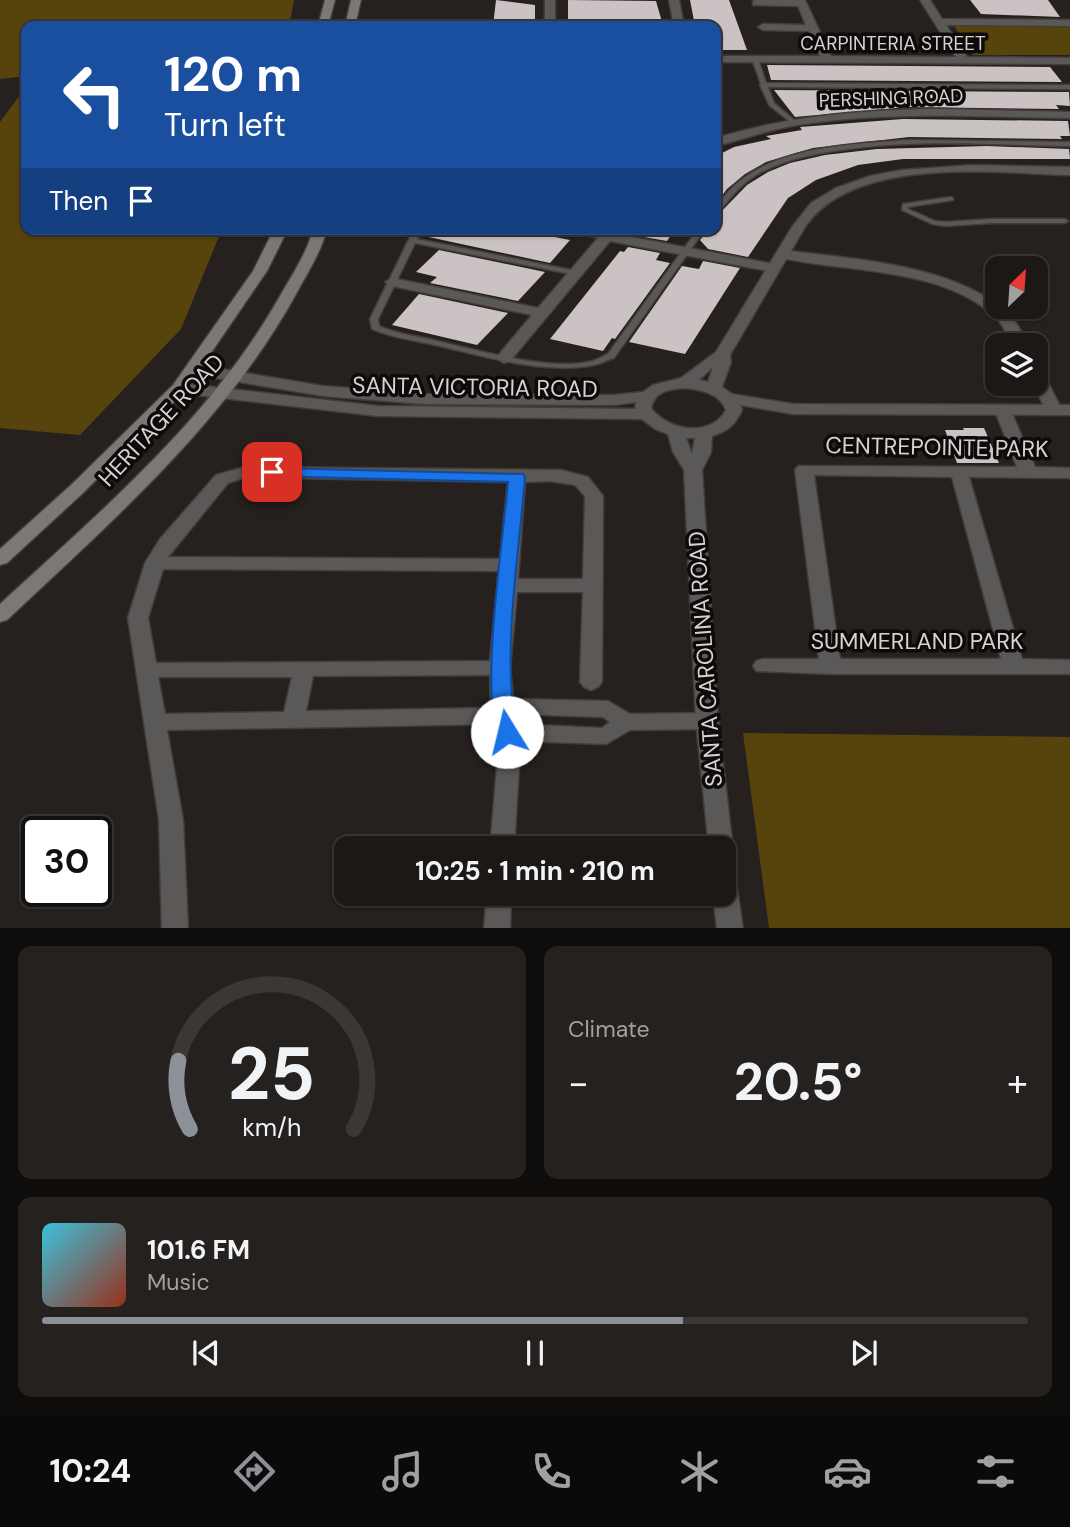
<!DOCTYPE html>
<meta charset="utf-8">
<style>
body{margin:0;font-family:"DM Sans",sans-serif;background:#25211f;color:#f1f3f6;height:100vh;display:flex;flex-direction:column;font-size:26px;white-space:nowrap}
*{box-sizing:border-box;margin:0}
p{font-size:23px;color:#a0a0a1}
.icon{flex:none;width:38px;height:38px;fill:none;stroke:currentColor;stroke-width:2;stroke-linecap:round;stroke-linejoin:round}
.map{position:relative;height:928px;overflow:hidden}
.details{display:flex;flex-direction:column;gap:18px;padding:18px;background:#0f0d0c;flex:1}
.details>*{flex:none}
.top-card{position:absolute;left:21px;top:21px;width:700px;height:214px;border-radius:14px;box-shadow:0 2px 5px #0004,0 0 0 2px #3a3735;background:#1a4fa0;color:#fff;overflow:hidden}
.needle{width:46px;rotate:25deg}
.tools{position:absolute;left:985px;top:256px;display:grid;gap:14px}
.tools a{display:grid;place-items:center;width:63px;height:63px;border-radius:14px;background:#1c1816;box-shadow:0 2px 5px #0004,0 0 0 2px #3a3735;font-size:35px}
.speed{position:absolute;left:21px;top:816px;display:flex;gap:14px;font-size:35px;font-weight:700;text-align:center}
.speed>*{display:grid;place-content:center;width:91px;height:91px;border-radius:50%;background:#1c1816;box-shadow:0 2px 5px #0004,0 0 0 2px #3a3735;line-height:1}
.speed .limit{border:4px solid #111;border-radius:10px;background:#fff;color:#111}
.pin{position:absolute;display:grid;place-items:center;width:60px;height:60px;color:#fff;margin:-30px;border-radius:14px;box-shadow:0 4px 10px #0006}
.me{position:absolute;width:77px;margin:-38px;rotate:351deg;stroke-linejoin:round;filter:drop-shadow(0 0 5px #0008)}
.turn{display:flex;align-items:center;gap:24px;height:147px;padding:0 28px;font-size:32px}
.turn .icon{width:91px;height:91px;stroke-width:2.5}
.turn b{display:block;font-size:49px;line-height:60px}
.then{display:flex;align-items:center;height:66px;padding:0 28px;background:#0003;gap:14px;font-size:26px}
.big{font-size:52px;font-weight:700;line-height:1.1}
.details .card{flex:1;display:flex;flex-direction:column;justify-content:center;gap:10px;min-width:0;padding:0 24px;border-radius:14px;background:#25211f}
.details .dial{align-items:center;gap:0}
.dial svg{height:182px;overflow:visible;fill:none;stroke:#3a3735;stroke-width:7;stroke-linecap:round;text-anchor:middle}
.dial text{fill:#f1f3f6;stroke:none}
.song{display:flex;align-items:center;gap:21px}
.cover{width:84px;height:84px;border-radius:10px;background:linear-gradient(135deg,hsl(190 70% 55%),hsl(10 70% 35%))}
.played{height:7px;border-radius:4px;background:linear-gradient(90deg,#8c9099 65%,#3a3735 65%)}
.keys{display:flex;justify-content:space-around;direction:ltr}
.heat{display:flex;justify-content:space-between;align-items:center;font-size:38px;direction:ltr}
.details .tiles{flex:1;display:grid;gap:18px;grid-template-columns:1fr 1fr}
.card:last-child{grid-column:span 2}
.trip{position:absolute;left:334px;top:836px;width:402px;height:70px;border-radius:14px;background:#1c1816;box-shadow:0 2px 5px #0004,0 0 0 2px #3a3735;font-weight:700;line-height:70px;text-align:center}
.tab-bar{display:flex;height:112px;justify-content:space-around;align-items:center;background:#0b0a09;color:#a0a0a1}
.tab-bar .icon{width:49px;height:49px}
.tab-bar .selected{color:#8c9099}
.tab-bar b{font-size:32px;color:#f1f3f6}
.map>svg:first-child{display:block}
.green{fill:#57440d}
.building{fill:#cac2c3}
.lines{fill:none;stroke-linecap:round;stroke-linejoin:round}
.service-casing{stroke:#423c3b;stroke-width:3}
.minor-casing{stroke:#423c3b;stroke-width:3}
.tertiary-casing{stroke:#423c3b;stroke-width:3}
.secondary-casing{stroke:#423c3b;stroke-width:3}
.service{fill:#5b5957;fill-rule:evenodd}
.minor{fill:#5b5957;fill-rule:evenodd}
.tertiary{fill:#5b5957;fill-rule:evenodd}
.secondary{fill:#7c7875;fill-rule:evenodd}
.route{fill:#1a73e8;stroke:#114b97;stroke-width:2}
.labels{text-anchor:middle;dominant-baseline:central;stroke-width:7;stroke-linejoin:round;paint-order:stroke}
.far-street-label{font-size:19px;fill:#d6d2d1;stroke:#0d0a0a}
.street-label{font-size:23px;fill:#d6d2d1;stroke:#0d0a0a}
</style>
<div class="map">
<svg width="1070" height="929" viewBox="0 0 1070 929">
<rect width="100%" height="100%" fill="#26201e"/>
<g class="green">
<polygon points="0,0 294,0 289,26 26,26 26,76 0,79"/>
<polygon points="954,26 1070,26 1070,55 973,55"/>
<polygon points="26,87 26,229 222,229 181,329 80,435 0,428 0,122"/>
<polygon points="743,733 1070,737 1070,928 769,928"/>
</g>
<g class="building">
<polygon points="496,0 535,5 535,26 493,26"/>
<polygon points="568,0 656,1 662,22 661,25 647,26 568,24"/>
<polygon points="690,0 729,0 747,50 716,50 716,26 695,26"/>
<polygon points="970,0 1048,0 1060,17 981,14"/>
<polygon points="767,65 1050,67 1062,82 771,80"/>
<polygon points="774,90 1069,92 1070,106 1056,105 1059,109 908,107 795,117"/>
<polygon points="903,119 1068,121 1070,136 1060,136 1062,139 909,137 813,148 766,162 745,174 727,189 716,204 716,156 734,147 771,139 766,136 802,130 800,127"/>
<polygon points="987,146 1069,149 1070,159 903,159 858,165 816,180 788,198 748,257 708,249 700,240 706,233 716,235 716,217 747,185 768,172 790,163 825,155 877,149"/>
<polygon points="424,229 514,229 570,240 550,263 424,236"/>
<polygon points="644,229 675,229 667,241 638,236"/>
<polygon points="628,247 660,253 656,260 670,263 615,339 612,338 603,351 550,339 620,251 624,252"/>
<polygon points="439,250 545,272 518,301 430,283 437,277 416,272"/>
<polygon points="703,261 740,268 685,354 629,342 682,266 699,269"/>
<polygon points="419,294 508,313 477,345 392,325"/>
<polygon points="963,428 984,428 999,463 957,463 945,430 964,430"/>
</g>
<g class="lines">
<defs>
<g id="service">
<polygon points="755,57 758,59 766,83 1070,85 1070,89 768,87 774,103 795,121 795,123 793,124 769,105 760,85 761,84 752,59"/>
<path d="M909 140 1070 142V146C997 145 922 139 849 149 817 153 784 159 756 175 740 185 729 199 718 213L716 214C716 205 723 198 729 191 771 146 852 144 909 140Z"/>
<polygon points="951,197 953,198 953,200 908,207 908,209 935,221 946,222 991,219 1065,219 1068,221 1065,223 991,223 946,226 932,224 902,210 903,204"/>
<path d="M414 229H421L417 239 576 271 580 273 576 275 415 243 378 319 379 326C397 334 417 336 437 341 478 350 552 372 593 361 598 359 603 356 608 354L698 229H705L614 358C607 360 601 364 594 365 543 375 484 356 435 345 414 340 392 338 372 329L370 319Z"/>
</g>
<g id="minor">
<rect x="545" y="0" width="10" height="26"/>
<polygon points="669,0 679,0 684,26 674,26"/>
<polygon points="756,0 805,0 831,56 956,57 920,0 930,0 942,19 1070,20 1070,26 946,25 967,57 1070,58 1070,64 716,62 716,56 820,56 809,31 763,30 758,27 763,24 806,25 798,6 753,5 753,1"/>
<path d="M936 109 1070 112V118C981 117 892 111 804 124 773 128 745 139 716 146V138C789 116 860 110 936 109Z"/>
<polygon points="563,229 604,231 620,229 616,234 773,264 780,268 773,272 610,241 510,361 504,363 496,358 532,315 392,286 385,282 392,278 538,308 598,238"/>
<path d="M782 250C852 259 954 264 1007 313 1017 321 1022 334 1028 345H1012C1008 337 1005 328 999 321 947 266 845 273 777 257L775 254Z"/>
<polygon points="1036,370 1044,375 1062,410 1060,414 1048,414 1046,410 1032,383 1036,383"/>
<path d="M1003 406 1011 411 1035 467 1070 468V478L969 477 1022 659 1070 660V674H831L756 671 753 666 756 661 763 659H819L795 470 798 466 1017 467 995 411ZM814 475 952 477 1001 659H840Z"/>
<path d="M245 467 561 470 588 477 603 496 602 682 598 687 591 690 584 687 580 682 583 592H517L510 668 513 699 608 701 630 714 707 713 715 715 718 721 715 727 707 729 630 730 606 744 517 741 519 767 514 849H490L497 767 494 724 167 730 183 820 188 929H162L159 820 128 618 145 563 160 539 216 475ZM246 477 508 482 500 559 168 557 228 483ZM550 481 575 485 585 496 583 579H518L525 482ZM163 569 499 571 490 661 156 663 148 618ZM490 675 491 708 306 711 313 676ZM158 677H292L284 712 165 714ZM515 714 603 717 610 722 602 728 515 724Z"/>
<polygon points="487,894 511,894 510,929 484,929"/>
</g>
<g id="tertiary">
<path d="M973 165 1070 167V175C995 173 854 155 805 227L730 355 731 362 722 387 732 394 793 404 1070 405V415L793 414 740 405 742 410C735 425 728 431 712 436L711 452 702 470 718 721 733 849 729 856 724 858V849H709L696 721 684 470 673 452 668 434 655 429 642 419 378 416 179 393 171 388 179 383 378 406 635 409 636 402 614 405 424 404 323 396 192 374 184 369 192 364 323 386 424 394 614 395 643 392 653 385 681 378 716 352 792 227 811 203 836 188 870 176 902 170ZM713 367 708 382 699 380ZM685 388C702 390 719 393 726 410 711 438 668 431 651 408 655 391 670 389 685 388ZM686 438H695L692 454Z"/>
<polygon points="724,872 733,875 736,882 743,929 717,929 713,894 724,894"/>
</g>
<g id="secondary">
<polygon points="325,0 335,0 328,26 318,26"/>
<polygon points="351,0 361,0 355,26 345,26"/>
<polygon points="274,229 288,229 267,271 185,391 83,493 7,563 0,565 0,549 71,485 173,385 253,271"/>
<path d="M313 229H327C321 253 306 275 295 296 224 424 112 521 7 620L0 622V604C102 510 211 418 280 296 292 275 307 253 313 229Z"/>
</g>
</defs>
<use href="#service" class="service-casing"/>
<use href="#minor" class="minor-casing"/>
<use href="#tertiary" class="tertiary-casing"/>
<use href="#secondary" class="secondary-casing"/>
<use href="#service" class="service"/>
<use href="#minor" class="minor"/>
<use href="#tertiary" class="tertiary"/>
<use href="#secondary" class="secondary"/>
</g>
<path class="route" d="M272 468 523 474 525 477C519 557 501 655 517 732L514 738 507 740 500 738C478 699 504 533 508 482L266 476 264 472Z"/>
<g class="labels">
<g class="far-street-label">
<text x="893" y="43">CARPINTERIA STREET</text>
<text transform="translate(891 98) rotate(-2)">PERSHING ROAD</text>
</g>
<g class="street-label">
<text transform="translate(475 387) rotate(1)">SANTA VICTORIA ROAD</text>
<text transform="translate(161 420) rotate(-47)">HERITAGE ROAD</text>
<text transform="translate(937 447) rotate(1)">CENTREPOINTE PARK</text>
<text x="917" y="641">SUMMERLAND PARK</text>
<text transform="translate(705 659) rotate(-94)">SANTA CAROLINA ROAD</text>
</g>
</g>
</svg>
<div class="tools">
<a><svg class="needle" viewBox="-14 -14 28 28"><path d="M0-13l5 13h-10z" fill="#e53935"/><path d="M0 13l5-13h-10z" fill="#a0a0a1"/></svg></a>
<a><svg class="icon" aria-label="layers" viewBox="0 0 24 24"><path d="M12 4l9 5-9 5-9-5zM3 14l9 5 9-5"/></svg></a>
</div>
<div class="speed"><div class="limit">30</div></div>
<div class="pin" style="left:272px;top:472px;background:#d93025"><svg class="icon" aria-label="arrive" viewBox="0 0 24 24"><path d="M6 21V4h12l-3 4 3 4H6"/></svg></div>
<svg class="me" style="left:507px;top:732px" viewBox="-20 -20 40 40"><circle r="19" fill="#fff"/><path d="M0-13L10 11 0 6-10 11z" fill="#1a73e8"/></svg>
<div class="trip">10:25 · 1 min · 210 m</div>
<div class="top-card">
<div class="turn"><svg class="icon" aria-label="left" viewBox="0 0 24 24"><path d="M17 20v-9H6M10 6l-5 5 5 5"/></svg><div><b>120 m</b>Turn left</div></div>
<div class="then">Then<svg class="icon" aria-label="arrive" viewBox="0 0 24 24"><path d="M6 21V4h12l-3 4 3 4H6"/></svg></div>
</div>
</div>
<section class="details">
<div class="tiles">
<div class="card dial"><svg viewBox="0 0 100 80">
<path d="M14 69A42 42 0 1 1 86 69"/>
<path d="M14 69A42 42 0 0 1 9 39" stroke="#8c9099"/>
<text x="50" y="56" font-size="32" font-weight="700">25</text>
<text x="50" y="72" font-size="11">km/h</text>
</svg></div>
<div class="card"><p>Climate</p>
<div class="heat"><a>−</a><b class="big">20.5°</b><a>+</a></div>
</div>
<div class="card">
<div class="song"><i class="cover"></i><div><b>101.6 FM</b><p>Music</p></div></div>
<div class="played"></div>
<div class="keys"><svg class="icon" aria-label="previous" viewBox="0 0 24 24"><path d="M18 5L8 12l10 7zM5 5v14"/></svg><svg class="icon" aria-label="pause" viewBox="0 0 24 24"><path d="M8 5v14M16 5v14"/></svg><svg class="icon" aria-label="next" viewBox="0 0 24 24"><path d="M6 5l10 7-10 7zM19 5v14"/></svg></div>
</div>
</div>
</section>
<nav class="tab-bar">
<b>10:24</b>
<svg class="icon selected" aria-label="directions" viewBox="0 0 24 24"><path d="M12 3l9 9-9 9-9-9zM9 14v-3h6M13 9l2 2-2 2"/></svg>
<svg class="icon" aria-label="music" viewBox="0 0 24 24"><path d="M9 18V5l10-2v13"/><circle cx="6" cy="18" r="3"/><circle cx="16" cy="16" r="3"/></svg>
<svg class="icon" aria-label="phone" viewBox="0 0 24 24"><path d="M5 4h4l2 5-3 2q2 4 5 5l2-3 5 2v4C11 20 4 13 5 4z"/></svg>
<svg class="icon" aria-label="climate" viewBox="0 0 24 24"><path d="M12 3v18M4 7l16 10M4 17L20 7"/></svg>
<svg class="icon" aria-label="car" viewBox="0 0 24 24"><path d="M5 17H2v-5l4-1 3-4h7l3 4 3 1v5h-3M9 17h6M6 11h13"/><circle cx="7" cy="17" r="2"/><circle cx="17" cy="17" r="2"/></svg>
<svg class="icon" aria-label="filters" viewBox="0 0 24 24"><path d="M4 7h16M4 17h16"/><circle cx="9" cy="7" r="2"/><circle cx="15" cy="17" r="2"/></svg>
</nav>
